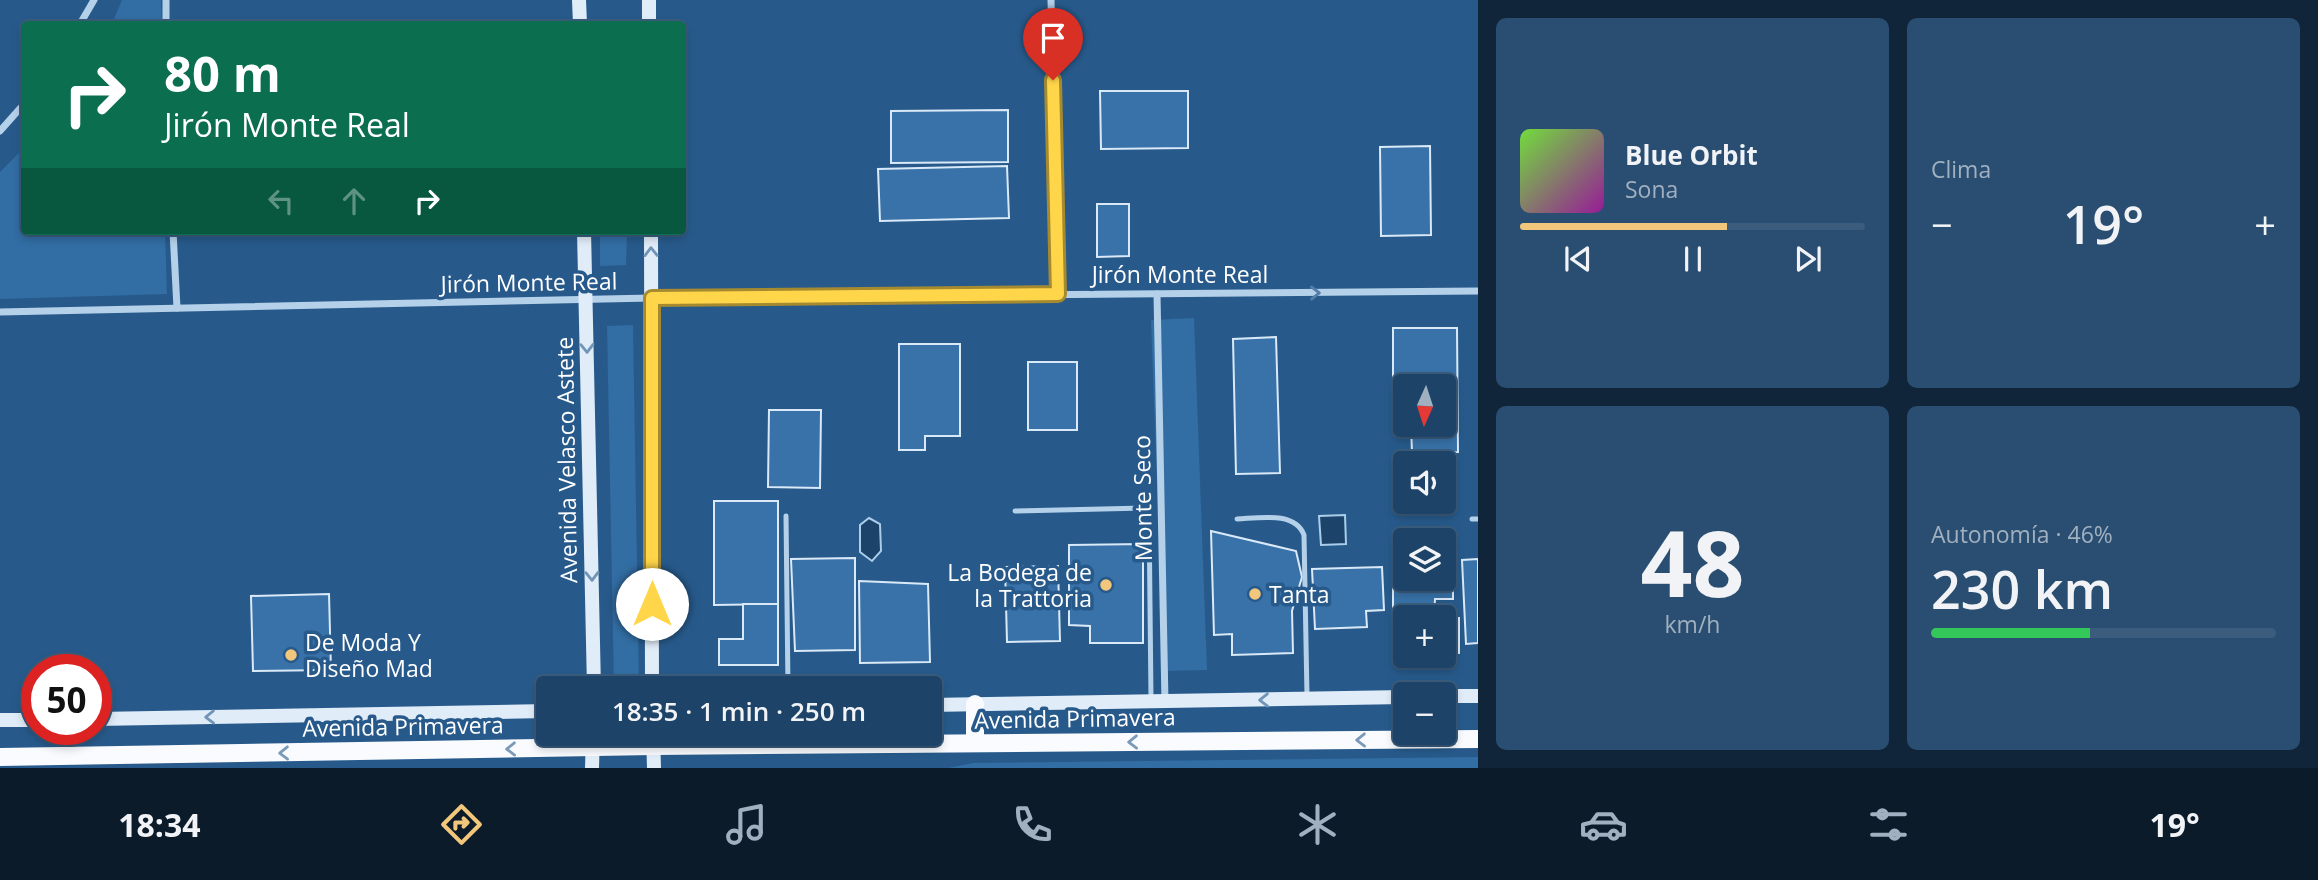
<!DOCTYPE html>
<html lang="es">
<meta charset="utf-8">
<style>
body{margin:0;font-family:"Open Sans",sans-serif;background:#2a4e71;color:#f1f3f6;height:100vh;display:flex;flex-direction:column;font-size:26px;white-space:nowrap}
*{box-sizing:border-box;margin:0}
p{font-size:23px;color:#a0b0c0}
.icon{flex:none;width:38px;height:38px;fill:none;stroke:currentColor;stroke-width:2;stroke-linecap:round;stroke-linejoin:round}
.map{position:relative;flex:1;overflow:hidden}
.sheet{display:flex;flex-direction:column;gap:18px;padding:18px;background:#102539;width:840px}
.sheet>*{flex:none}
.banner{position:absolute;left:21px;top:21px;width:665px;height:214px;border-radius:7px;box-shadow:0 4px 10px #0003,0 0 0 2px #3b5c7c;background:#0b6e4f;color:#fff;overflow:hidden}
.needle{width:46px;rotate:183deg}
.controls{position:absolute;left:1393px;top:374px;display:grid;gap:14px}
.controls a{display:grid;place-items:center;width:63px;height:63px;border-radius:7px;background:#1d4468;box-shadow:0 4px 10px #0003,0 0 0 2px #3b5c7c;font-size:35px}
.speed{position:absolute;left:21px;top:654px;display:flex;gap:14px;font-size:35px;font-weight:700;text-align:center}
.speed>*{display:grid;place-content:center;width:91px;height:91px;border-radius:50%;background:#1d4468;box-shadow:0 4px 10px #0003,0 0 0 2px #3b5c7c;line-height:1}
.speed .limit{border:10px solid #d22;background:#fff;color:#111}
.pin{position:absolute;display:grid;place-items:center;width:60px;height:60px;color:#fff;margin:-72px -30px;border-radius:50% 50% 50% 0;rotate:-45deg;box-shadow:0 0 7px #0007}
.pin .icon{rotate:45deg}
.me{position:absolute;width:77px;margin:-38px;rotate:0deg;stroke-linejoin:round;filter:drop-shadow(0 0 5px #0008)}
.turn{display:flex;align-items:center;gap:24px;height:147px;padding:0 28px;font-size:32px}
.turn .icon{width:91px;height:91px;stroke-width:2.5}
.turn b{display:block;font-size:49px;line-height:60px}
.lanes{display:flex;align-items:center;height:66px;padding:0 28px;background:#0003;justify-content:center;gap:35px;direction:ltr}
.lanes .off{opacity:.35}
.big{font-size:52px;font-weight:600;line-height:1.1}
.sheet .card{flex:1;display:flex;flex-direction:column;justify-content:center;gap:10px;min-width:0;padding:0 24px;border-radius:10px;background:#2a4e71}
.sheet .dial{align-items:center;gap:0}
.dial b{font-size:91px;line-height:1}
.song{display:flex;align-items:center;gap:21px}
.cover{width:84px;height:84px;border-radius:10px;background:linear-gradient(135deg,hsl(100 70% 55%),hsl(300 70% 35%))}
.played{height:7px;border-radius:4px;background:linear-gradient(90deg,#f2c77b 60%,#3b5c7c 60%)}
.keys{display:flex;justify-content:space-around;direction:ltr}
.heat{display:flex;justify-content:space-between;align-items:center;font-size:38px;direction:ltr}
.charge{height:10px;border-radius:5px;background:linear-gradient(90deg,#34c759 46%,#3b5c7c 0)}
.sheet .tiles{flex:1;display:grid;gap:18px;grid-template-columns:repeat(2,1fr)}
.trip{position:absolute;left:536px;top:676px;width:406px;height:70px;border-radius:7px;background:#1d4468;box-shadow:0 4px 10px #0003,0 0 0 2px #3b5c7c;font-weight:600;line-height:70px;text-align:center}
.tabs{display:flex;height:112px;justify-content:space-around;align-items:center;background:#0c1b2a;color:#a0b0c0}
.tabs .icon{width:49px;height:49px}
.tabs .selected{color:#f2c77b}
.tabs b{font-size:32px;color:#f1f3f6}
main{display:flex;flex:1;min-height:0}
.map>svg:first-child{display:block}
.green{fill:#326da3}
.water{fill:#1c446b;stroke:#aacdea;stroke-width:2}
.building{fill:#3872a8;stroke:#dae9f8;stroke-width:2}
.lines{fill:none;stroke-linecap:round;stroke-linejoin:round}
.lane{stroke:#b5d1ea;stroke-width:5}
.street{stroke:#b5d1ea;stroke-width:7}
.secondary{stroke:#e0ecf8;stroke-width:14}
.primary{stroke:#f9fbfe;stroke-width:18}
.oneway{stroke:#7194b7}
.oneway2{stroke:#527ea8}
.oneway3{stroke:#7b9ab9}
.route-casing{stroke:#a68a30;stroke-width:18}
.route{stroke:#ffd54a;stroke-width:12}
.poi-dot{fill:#f2c77b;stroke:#275a8b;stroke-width:2.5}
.labels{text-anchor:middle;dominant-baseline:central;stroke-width:7;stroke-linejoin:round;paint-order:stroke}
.street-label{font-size:23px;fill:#fff;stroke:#275a8b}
.poi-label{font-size:23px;fill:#fff;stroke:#275a8b;text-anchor:start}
</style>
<main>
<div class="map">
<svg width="1478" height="768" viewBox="0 0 1478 768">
<rect width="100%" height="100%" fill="#275a8b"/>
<g class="green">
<polygon points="122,0 161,0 162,24 112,24"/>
<polygon points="24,148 24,231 165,231 167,294 0,299 0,172"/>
<polygon points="600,231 627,231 626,265 600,266"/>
<polygon points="1194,318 1207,670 1164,671 1151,320"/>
<polygon points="633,325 639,688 614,688 607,326"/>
<polygon points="1478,757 1478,768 948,768 973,763"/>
</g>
<g class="water">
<polygon points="1345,515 1346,544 1321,545 1319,516"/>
<polygon points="869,518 880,524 881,551 872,561 860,552 860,525"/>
</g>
<g class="building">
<polygon points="1100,91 1188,91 1188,148 1101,149"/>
<polygon points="1008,110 1008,162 891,163 891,111"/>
<polygon points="1430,146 1431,235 1381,236 1380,147"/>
<polygon points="1007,166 1009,218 880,221 878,169"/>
<polygon points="1097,204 1129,204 1129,256 1097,257"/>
<polygon points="1393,328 1457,328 1458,452 1412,453 1411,425 1444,425 1444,387 1405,387 1405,405 1393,405"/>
<polygon points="1276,337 1280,473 1236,474 1233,339"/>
<polygon points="899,344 960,344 960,436 925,436 925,450 899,450"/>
<rect x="1028" y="362" width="49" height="68"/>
<polygon points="769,410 821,410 820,488 768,487"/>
<polygon points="714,501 778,501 778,604 714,605"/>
<polygon points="1211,531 1296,551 1302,577 1292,611 1293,653 1232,655 1232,634 1214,635"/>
<polygon points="1143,544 1143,643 1090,643 1090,626 1069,625 1069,545"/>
<polygon points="855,558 855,650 795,651 791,559"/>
<polygon points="1478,559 1478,643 1466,644 1462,560"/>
<polygon points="1393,560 1405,561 1405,579 1444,579 1444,561 1453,561 1453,599 1435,599 1434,618 1405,618 1405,652 1393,652"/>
<polygon points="1058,566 1060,641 1007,642 1005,567"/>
<polygon points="1382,567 1384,610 1366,611 1367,627 1315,629 1312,569"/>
<polygon points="859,581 928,584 930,662 860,663"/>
<polygon points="329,594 331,670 253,671 251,596"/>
<polygon points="743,604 778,604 778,665 719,665 719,639 743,639"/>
<polygon points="1444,618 1459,618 1459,653 1444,652"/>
</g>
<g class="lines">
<g class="lane">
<polyline points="1015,511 1145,508 1149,511 1151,699"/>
<polyline points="786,516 788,688"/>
<path d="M1237 519C1259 518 1295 511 1304 535L1307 696"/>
<polyline points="1472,519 1478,519"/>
</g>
<g class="street">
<polyline points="166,0 166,24"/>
<polyline points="1051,0 1058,294"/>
<polyline points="80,24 94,0"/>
<polyline points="0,131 24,104"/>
<polyline points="173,231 177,308"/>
<polyline points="1157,294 1165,702"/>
<polyline points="0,312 652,298 1478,291"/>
</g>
<g class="secondary">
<polyline points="579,0 580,24"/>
<polyline points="649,0 649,24"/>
<polyline points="584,231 594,688"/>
<polyline points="651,231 652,688"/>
<polyline points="1444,696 1478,696"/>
<polyline points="929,705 1405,697"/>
<polyline points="96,719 548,711"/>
<polyline points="0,720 37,720"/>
<polyline points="653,733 654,768"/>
<polyline points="592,768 593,733"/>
</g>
<g class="primary">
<polyline points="975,704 975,743"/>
<polyline points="0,757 653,746 1478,739"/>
</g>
</g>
<defs><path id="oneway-chevron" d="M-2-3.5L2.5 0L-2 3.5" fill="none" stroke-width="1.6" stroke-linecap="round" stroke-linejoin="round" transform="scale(1.75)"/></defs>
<g class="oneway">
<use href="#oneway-chevron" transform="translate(651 252) rotate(-91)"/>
<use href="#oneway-chevron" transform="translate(587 348) rotate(89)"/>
<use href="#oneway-chevron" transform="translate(592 576) rotate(89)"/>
<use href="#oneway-chevron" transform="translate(1264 700) rotate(179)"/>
<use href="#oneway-chevron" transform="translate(210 717) rotate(179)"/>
</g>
<use class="oneway2" href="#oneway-chevron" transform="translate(1315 293) rotate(-1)"/>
<g class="oneway3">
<use href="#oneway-chevron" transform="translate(1361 740) rotate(179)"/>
<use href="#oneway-chevron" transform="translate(1133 742) rotate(179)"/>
<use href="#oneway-chevron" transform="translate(511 749) rotate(179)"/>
<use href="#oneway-chevron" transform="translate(284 753) rotate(179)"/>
</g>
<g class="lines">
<defs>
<polyline id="route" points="652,604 652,298 1058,294 1053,80"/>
</defs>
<use href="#route" class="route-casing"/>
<use href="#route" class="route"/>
</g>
<g class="poi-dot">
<circle cx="1106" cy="585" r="7"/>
<circle cx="1255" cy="594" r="7"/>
<circle cx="291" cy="655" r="7"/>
</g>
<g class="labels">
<g class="street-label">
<text x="1180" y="274">Jirón Monte Real</text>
<text transform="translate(529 282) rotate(-1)">Jirón Monte Real</text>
<text transform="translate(566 460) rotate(-91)">Avenida Velasco Astete</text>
<text transform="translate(1142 498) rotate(-91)">Monte Seco</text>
<text transform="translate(1075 718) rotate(-1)">Avenida Primavera</text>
<text transform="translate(403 726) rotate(-1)">Avenida Primavera</text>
</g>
<g class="poi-label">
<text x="1092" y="572" text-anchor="end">La Bodega de<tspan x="1092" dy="26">la Trattoria</tspan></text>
<text x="1269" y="594">Tanta</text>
<text x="305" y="642">De Moda Y<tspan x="305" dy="26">Diseño Mad</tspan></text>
</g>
</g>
</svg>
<div class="controls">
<a><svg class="needle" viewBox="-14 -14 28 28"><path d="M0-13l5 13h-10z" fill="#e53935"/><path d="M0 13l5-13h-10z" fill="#a0b0c0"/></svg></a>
<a><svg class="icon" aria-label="sound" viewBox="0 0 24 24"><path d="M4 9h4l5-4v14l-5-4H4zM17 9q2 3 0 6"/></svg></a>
<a><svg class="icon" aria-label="layers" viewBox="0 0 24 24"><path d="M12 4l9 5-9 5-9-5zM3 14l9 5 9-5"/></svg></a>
<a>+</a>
<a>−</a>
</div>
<div class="speed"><div class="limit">50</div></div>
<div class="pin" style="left:1053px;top:80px;background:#d93025"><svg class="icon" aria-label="arrive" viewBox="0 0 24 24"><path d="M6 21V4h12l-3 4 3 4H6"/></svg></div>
<svg class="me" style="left:652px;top:604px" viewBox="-20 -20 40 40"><circle r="19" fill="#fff"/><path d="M0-13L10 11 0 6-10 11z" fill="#ffd54a"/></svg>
<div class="trip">18:35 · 1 min · 250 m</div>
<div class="banner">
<div class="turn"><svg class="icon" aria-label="right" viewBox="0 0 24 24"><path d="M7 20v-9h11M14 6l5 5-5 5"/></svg><div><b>80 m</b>Jirón Monte Real</div></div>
<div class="lanes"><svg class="icon off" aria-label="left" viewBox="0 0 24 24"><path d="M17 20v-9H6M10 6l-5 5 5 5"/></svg><svg class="icon off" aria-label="ahead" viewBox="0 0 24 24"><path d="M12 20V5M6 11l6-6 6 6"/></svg><svg class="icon" aria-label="right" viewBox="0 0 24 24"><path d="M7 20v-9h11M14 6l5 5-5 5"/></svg></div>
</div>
</div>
<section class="sheet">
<div class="tiles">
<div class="card">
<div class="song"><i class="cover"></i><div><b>Blue Orbit</b><p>Sona</p></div></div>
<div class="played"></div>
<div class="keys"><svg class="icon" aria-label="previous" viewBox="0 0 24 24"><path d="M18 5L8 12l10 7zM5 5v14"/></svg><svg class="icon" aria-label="pause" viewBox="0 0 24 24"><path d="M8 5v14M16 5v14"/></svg><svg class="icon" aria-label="next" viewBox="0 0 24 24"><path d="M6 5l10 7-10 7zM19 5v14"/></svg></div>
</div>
<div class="card"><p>Clima</p>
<div class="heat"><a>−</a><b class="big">19°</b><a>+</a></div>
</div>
<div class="card dial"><b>48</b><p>km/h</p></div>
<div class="card"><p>Autonomía · 46%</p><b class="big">230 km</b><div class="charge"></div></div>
</div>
</section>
</main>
<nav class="tabs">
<b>18:34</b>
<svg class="icon selected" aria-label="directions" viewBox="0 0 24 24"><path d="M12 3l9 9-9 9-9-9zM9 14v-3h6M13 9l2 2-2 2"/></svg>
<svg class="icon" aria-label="music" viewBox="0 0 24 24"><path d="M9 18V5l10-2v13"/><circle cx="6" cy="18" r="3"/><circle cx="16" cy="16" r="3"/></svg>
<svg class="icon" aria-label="phone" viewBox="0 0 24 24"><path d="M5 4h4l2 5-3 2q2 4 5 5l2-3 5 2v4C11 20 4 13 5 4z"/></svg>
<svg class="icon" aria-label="climate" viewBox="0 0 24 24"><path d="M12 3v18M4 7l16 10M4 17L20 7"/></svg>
<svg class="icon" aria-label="car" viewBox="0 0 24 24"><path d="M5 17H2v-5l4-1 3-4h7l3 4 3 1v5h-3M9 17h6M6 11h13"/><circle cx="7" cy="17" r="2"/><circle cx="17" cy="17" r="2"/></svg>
<svg class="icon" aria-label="filters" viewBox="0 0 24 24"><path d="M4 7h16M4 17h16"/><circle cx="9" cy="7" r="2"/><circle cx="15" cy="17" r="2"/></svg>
<b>19°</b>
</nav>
